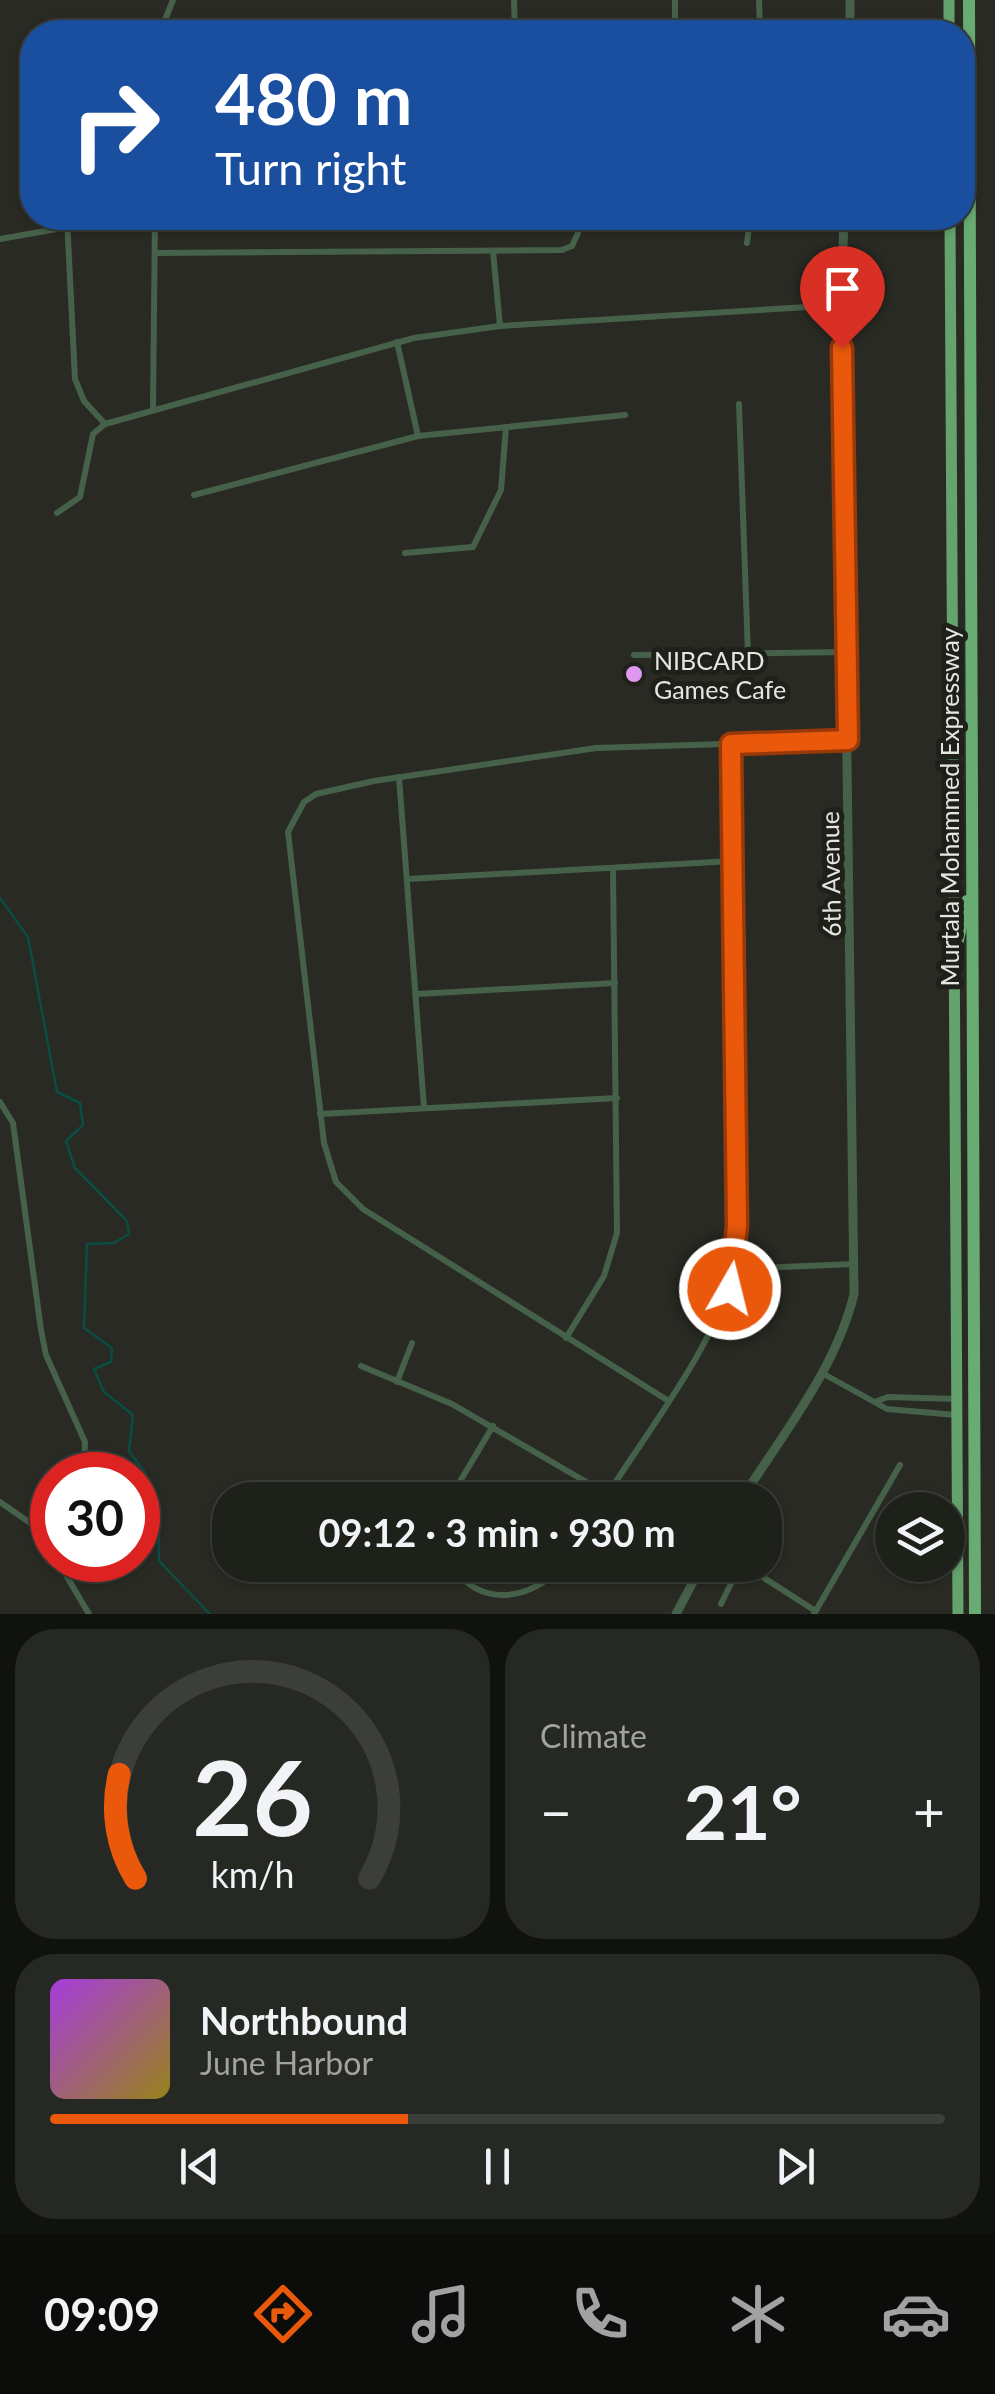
<!DOCTYPE html>
<meta charset="utf-8">
<style>
body{margin:0;font-family:Lato,sans-serif;background:#262823;color:#f1f3f6;height:100vh;display:flex;flex-direction:column;font-size:38px;white-space:nowrap}
*{box-sizing:border-box;margin:0}
p{font-size:32px;color:#a1a3a2}
.icon{flex:none;width:55px;height:55px;fill:none;stroke:currentColor;stroke-width:2;stroke-linecap:round;stroke-linejoin:round}
.map{position:relative;height:1614px;overflow:hidden}
.drawer{display:flex;flex-direction:column;gap:15px;padding:15px;background:#10120e;flex:1}
.drawer>*{flex:none}
.hud{position:absolute;left:20px;top:20px;width:955px;height:210px;border-radius:40px;box-shadow:0 2px 8px #0004,0 0 0 2px #3c3e39;background:#1a4fa0;color:#fff;overflow:hidden}
.fabs{position:absolute;left:875px;top:1492px;display:grid;gap:20px}
.fabs a{display:grid;place-items:center;width:90px;height:90px;border-radius:50%;background:#1e201a;box-shadow:0 2px 8px #0004,0 0 0 2px #3c3e39;font-size:50px}
.speed{position:absolute;left:30px;top:1452px;display:flex;gap:20px;font-size:50px;font-weight:700;text-align:center}
.speed>*{display:grid;place-content:center;width:130px;height:130px;border-radius:50%;background:#1e201a;box-shadow:0 2px 8px #0004,0 0 0 2px #3c3e39;line-height:1}
.speed .limit{border:15px solid #d22;background:#fff;color:#111}
.pin{position:absolute;display:grid;place-items:center;width:85px;height:85px;color:#fff;margin:-102px -42px;border-radius:50% 50% 50% 0;rotate:-45deg;box-shadow:0 0 10px #0007}
.pin .icon{rotate:45deg}
.me{position:absolute;width:110px;margin:-55px;rotate:8deg;stroke-linejoin:round;filter:drop-shadow(0 0 8px #0008)}
.turn{display:flex;align-items:center;gap:35px;height:210px;padding:0 30px;font-size:45px}
.turn .icon{width:130px;height:130px;stroke-width:2.5}
.turn b{display:block;font-size:70px;line-height:85px}
.big{font-size:75px;font-weight:700;line-height:1.1}
.drawer .card{flex:1;display:flex;flex-direction:column;justify-content:center;gap:15px;min-width:0;padding:0 35px;border-radius:40px;background:#262823}
.drawer .dial{align-items:center;gap:0}
.dial svg{height:260px;overflow:visible;fill:none;stroke:#3c3e39;stroke-width:7;stroke-linecap:round;text-anchor:middle}
.dial text{fill:#f1f3f6;stroke:none}
.song{display:flex;align-items:center;gap:30px}
.cover{width:120px;height:120px;border-radius:15px;background:linear-gradient(135deg,hsl(280 70% 55%),hsl(50 70% 35%))}
.played{height:10px;border-radius:5px;background:linear-gradient(90deg,#ea580c 40%,#3c3e39 40%)}
.keys{display:flex;justify-content:space-around;direction:ltr}
.heat{display:flex;justify-content:space-between;align-items:center;font-size:55px;direction:ltr}
.drawer .tiles{flex:1;display:grid;gap:15px;grid-template-columns:1fr 1fr}
.card:last-child{grid-column:span 2}
.trip{position:absolute;left:212px;top:1482px;width:570px;height:100px;border-radius:40px;background:#1e201a;box-shadow:0 2px 8px #0004,0 0 0 2px #3c3e39;font-weight:700;line-height:100px;text-align:center}
.tabs{display:flex;height:160px;justify-content:space-around;align-items:center;background:#0c0d0a;color:#a1a3a2}
.tabs .icon{width:70px;height:70px}
.tabs .active{color:#ea580c}
.tabs b{font-size:45px;color:#f1f3f6}
.map>svg:first-child{display:block}
.lines{fill:none;stroke-linecap:round;stroke-linejoin:round}
.stream{stroke:#094d43;stroke-width:2.5}
.minor{stroke:#46614a;stroke-width:6}
.tertiary{stroke:#46614a;stroke-width:9}
.trunk{stroke:#64a26e;stroke-width:11}
.motorway{stroke:#68ac74;stroke-width:12}
.route-casing{stroke:#983908;stroke-width:25}
.route{stroke:#ea580c;stroke-width:18}
.poi-dot{fill:#de98f2;stroke:#1f2019;stroke-width:4}
.labels{text-anchor:middle;dominant-baseline:central;stroke-width:10;stroke-linejoin:round;paint-order:stroke}
.poi-label{font-size:25px;fill:#e5e6e1;stroke:#1f2019;text-anchor:start}
.street-label{font-size:25px;fill:#e5e6e1;stroke:#1f2019}
</style>
<div class="map">
<svg width="995" height="1614" viewBox="0 0 995 1614">
<rect width="100%" height="100%" fill="#282a23"/>
<g class="lines">
<polyline class="stream" points="0,898 28,937 57,1092 80,1103 83,1125 66,1141 75,1168 127,1221 129,1234 114,1243 87,1244 84,1328 112,1348 111,1362 94,1369 104,1392 133,1415 129,1451 146,1474 145,1507 159,1530 159,1561 210,1614"/>
<g class="minor">
<polyline points="514,0 515,32"/>
<polyline points="759,0 760,32"/>
<polyline points="160,32 173,0"/>
<polyline points="312,32 396,25"/>
<polyline points="675,32 675,0"/>
<polyline points="67,218 75,379 84,401 105,424"/>
<polyline points="0,239 68,227"/>
<polyline points="747,243 750,218"/>
<polyline points="493,251 500,326"/>
<polyline points="155,253 562,250 572,246 578,233 578,218"/>
<polyline points="397,342 418,436"/>
<polyline points="739,404 748,654"/>
<polyline points="153,408 155,218"/>
<polyline points="194,495 418,436 625,415"/>
<polyline points="57,513 80,497 93,434 105,424 414,338 500,326 841,305"/>
<polyline points="405,553 473,547 501,490 506,427"/>
<polyline points="634,655 845,652"/>
<polyline points="399,777 424,1108"/>
<polyline points="408,879 733,861"/>
<polyline points="417,994 615,983"/>
<polyline points="0,1102 13,1123 41,1330 46,1355 85,1442 84,1475"/>
<polyline points="320,1114 617,1098"/>
<polyline points="734,1269 855,1264"/>
<polyline points="566,1338 604,1276 617,1233 613,869"/>
<polyline points="361,1366 452,1404 607,1494"/>
<polyline points="822,1373 887,1409 956,1415"/>
<polyline points="397,1382 412,1343"/>
<polyline points="667,1400 363,1209 336,1182 324,1143 288,832 304,802 316,794 374,781 596,748 847,740"/>
<polyline points="877,1401 888,1397 957,1399"/>
<polyline points="449,1500 493,1426"/>
<path d="M604 1500C646 1433 716 1345 734 1269L731 744"/>
<polyline points="0,1502 42,1531 52,1551"/>
<polyline points="42,1531 52,1520"/>
<polyline points="57,1560 89,1614"/>
<path d="M452 1565C479 1609 532 1601 562 1565"/>
<polyline points="744,1565 814,1610"/>
<polyline points="721,1604 740,1565"/>
<polyline points="814,1614 900,1465"/>
</g>
<g class="tertiary">
<polyline points="850,32 850,0"/>
<path d="M741 1500C782 1435 836 1369 854 1294L841 305 844 218"/>
<polyline points="676,1614 702,1565"/>
</g>
<g class="trunk">
<polyline points="949,0 949,32"/>
<polyline points="950,218 958,1614"/>
</g>
<g class="motorway">
<polyline points="969,0 975,1614"/>
<polyline points="954,957 967,901"/>
</g>
</g>
<g class="lines">
<defs>
<polyline id="route" points="730,1289 737,1226 731,744 848,740 842,348"/>
</defs>
<use href="#route" class="route-casing"/>
<use href="#route" class="route"/>
</g>
<circle class="poi-dot" cx="634" cy="674" r="10"/>
<g class="labels">
<g class="poi-label">
<text x="654" y="660">NIBCARD<tspan x="654" dy="29">Games Cafe</tspan></text>
</g>
<g class="street-label">
<text transform="translate(949 807) rotate(-90)">Murtala Mohammed Expressway</text>
<text transform="translate(830 874) rotate(-91)">6th Avenue</text>
</g>
</g>
</svg>
<div class="fabs">
<a><svg class="icon" aria-label="layers" viewBox="0 0 24 24"><path d="M12 4l9 5-9 5-9-5zM3 14l9 5 9-5"/></svg></a>
</div>
<div class="speed"><div class="limit">30</div></div>
<div class="pin" style="left:842px;top:348px;background:#d93025"><svg class="icon" aria-label="arrive" viewBox="0 0 24 24"><path d="M6 21V4h12l-3 4 3 4H6"/></svg></div>
<svg class="me" style="left:730px;top:1289px" viewBox="-20 -20 40 40"><circle r="17" fill="#ea580c" stroke="#fff" stroke-width="3"/><path d="M0-11L8 9 0 5-8 9z" fill="#fff"/></svg>
<div class="trip">09:12 · 3 min · 930 m</div>
<div class="hud">
<div class="turn"><svg class="icon" aria-label="right" viewBox="0 0 24 24"><path d="M7 20v-9h11M14 6l5 5-5 5"/></svg><div><b>480 m</b>Turn right</div></div>
</div>
</div>
<section class="drawer">
<div class="tiles">
<div class="card dial"><svg viewBox="0 0 100 80">
<path d="M14 69A42 42 0 1 1 86 69"/>
<path d="M14 69A42 42 0 0 1 9 37" stroke="#ea580c"/>
<text x="50" y="56" font-size="32" font-weight="700">26</text>
<text x="50" y="72" font-size="11">km/h</text>
</svg></div>
<div class="card"><p>Climate</p>
<div class="heat"><a>−</a><b class="big">21°</b><a>+</a></div>
</div>
<div class="card">
<div class="song"><i class="cover"></i><div><b>Northbound</b><p>June Harbor</p></div></div>
<div class="played"></div>
<div class="keys"><svg class="icon" aria-label="previous" viewBox="0 0 24 24"><path d="M18 5L8 12l10 7zM5 5v14"/></svg><svg class="icon" aria-label="pause" viewBox="0 0 24 24"><path d="M8 5v14M16 5v14"/></svg><svg class="icon" aria-label="next" viewBox="0 0 24 24"><path d="M6 5l10 7-10 7zM19 5v14"/></svg></div>
</div>
</div>
</section>
<nav class="tabs">
<b>09:09</b>
<svg class="icon active" aria-label="directions" viewBox="0 0 24 24"><path d="M12 3l9 9-9 9-9-9zM9 14v-3h6M13 9l2 2-2 2"/></svg>
<svg class="icon" aria-label="music" viewBox="0 0 24 24"><path d="M9 18V5l10-2v13"/><circle cx="6" cy="18" r="3"/><circle cx="16" cy="16" r="3"/></svg>
<svg class="icon" aria-label="phone" viewBox="0 0 24 24"><path d="M5 4h4l2 5-3 2q2 4 5 5l2-3 5 2v4C11 20 4 13 5 4z"/></svg>
<svg class="icon" aria-label="climate" viewBox="0 0 24 24"><path d="M12 3v18M4 7l16 10M4 17L20 7"/></svg>
<svg class="icon" aria-label="car" viewBox="0 0 24 24"><path d="M5 17H2v-5l4-1 3-4h7l3 4 3 1v5h-3M9 17h6M6 11h13"/><circle cx="7" cy="17" r="2"/><circle cx="17" cy="17" r="2"/></svg>
</nav>
